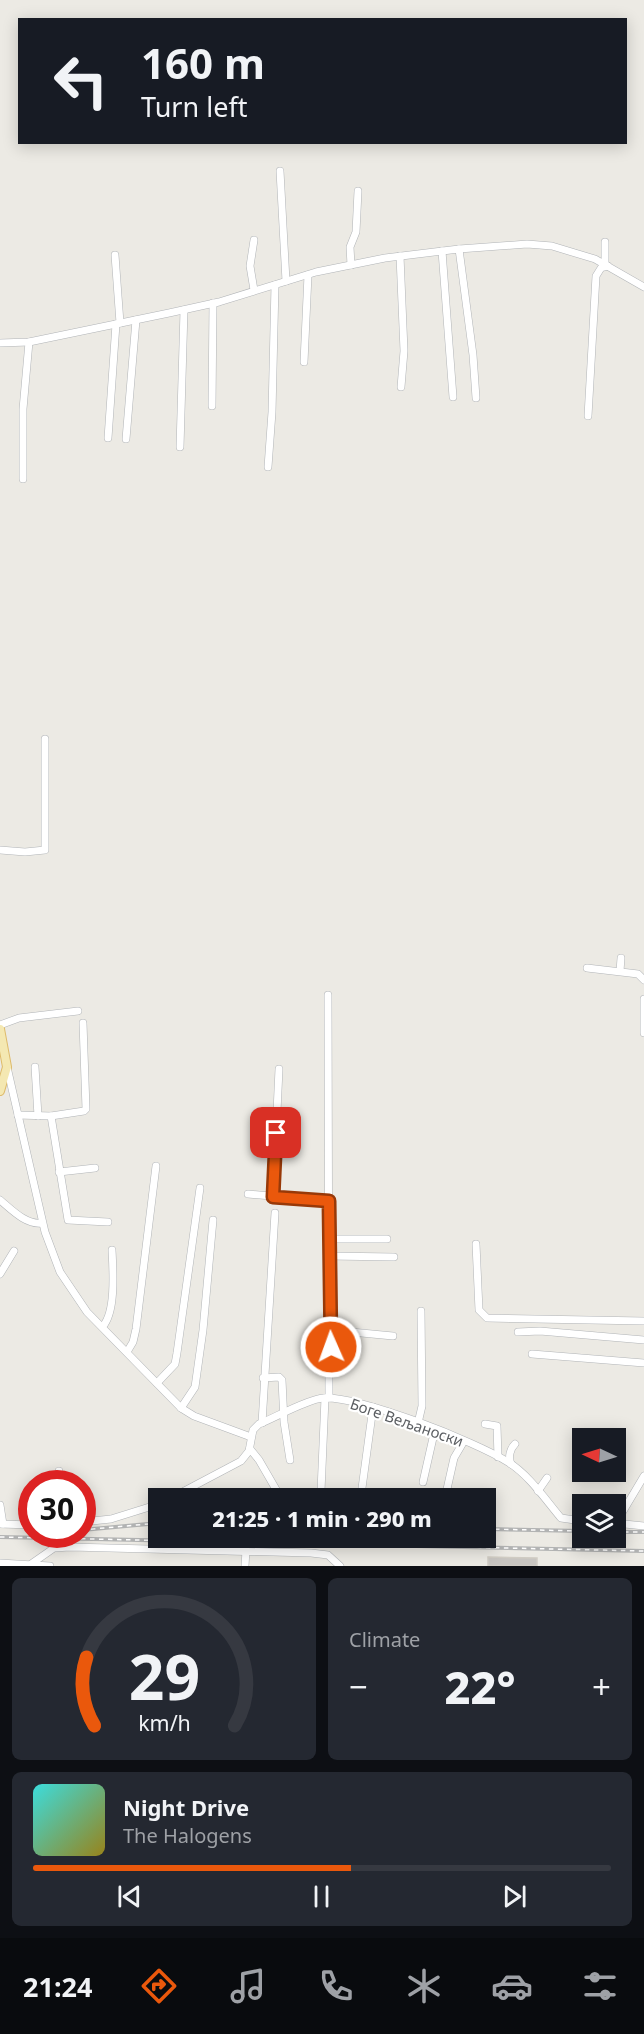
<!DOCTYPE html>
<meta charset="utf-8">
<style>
body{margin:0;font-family:"Noto Sans",sans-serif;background:#242831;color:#f1f3f6;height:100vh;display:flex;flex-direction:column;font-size:22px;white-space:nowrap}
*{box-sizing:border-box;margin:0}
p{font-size:20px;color:#9ea1a6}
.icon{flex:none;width:33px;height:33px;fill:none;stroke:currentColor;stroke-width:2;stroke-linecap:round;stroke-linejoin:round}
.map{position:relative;height:1566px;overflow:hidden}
.panel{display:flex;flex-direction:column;gap:12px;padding:12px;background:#0d0f14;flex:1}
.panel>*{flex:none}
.banner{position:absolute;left:18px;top:18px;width:609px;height:126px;border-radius:0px;box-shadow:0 3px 15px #0003;background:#171b24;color:#f1f3f6;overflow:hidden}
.needle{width:39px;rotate:274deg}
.tools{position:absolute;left:572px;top:1428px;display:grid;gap:12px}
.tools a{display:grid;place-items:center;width:54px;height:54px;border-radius:0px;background:#171b24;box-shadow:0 3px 15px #0003;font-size:30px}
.speed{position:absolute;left:18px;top:1470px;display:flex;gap:12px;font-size:30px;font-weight:700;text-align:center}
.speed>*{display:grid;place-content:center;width:78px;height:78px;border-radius:50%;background:#171b24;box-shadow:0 3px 15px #0003;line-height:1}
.speed .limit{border:9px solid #d22;background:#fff;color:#111}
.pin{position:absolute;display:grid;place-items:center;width:51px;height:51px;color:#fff;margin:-26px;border-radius:12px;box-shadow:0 3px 9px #0006}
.me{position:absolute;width:66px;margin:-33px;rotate:358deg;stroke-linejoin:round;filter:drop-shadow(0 0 4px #0008)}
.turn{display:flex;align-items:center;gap:21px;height:126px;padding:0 24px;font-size:27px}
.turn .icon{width:78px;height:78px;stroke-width:2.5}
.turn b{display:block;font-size:42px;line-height:51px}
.big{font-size:45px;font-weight:800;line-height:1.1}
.panel .tile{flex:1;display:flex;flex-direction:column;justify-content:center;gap:9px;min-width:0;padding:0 21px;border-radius:9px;background:#242831}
.panel .dial{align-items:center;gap:0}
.dial svg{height:156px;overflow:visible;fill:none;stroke:#363941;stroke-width:7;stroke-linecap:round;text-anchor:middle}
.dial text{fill:#f1f3f6;stroke:none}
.song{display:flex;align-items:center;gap:18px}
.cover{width:72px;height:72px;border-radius:9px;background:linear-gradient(135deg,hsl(180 70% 55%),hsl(50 70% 35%))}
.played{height:6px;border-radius:3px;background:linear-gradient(90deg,#ea580c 55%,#363941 55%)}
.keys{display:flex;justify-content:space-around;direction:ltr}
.heat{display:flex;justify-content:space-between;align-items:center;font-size:33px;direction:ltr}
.panel .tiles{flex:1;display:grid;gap:12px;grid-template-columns:1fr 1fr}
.tile:last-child{grid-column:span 2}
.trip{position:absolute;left:148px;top:1488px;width:348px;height:60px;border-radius:0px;background:#171b24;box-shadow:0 3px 15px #0003;font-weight:800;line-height:60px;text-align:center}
.dock{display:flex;height:96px;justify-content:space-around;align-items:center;background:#090b0e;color:#9ea1a6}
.dock .icon{width:42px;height:42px}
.dock .selected{color:#ea580c}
.dock b{font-size:27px;color:#f1f3f6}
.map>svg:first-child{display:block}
.building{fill:#c8c5c1;stroke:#d0ccc3;stroke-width:1.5}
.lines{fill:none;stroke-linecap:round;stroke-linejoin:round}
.minor-casing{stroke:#b1b4b7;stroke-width:8}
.major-casing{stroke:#debb6b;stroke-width:10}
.minor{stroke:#fff;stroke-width:7}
.major{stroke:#f4e8b2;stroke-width:8}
.rail-casing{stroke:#b2b3b3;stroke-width:4}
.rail{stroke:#fff;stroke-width:1.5;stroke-dasharray:4.5;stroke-linecap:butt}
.route-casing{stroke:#983908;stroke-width:15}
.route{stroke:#ea580c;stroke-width:10}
.labels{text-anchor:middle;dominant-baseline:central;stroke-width:4.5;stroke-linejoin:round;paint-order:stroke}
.street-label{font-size:15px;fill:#5c5f63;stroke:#fff}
</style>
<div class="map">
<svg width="644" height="1566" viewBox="0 0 644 1566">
<rect width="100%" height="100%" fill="#eceae4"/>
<polygon class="building" points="488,1557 537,1558 537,1566 488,1566"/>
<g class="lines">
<defs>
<g id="minor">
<polyline points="280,171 286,281"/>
<polyline points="254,240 250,266 254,290"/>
<polyline points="459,249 473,355 476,398"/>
<polyline points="442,251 453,397"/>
<polyline points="115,255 120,323"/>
<polyline points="400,256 404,351 401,387"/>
<polyline points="605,264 605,242"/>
<polyline points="351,265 350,247 356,232 358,191"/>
<polyline points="0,343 29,342 169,313 219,302 316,272 385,258 459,249 527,244 552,246 595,259 644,287"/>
<polyline points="304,362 308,275"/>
<polyline points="212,406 213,303"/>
<polyline points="588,416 596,276 601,268 608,266"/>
<polyline points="108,438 116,324"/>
<polyline points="126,439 136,320"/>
<polyline points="180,447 184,310"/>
<polyline points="268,467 272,412 275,285"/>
<polyline points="23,479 23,409 29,342"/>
<polyline points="0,850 25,852 45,850 45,739"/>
<polyline points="587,968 638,974 644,980"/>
<polyline points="620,971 621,958"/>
<polyline points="328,995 329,1398"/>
<polyline points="644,999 644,1033"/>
<polyline points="0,1025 19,1018 78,1011"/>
<polyline points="7,1067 45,1232 60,1272 87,1312 181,1408 194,1416 251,1437"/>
<polyline points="35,1067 38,1116"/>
<polyline points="18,1115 51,1116 84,1111 86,1109 83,1023"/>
<polyline points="51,1116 68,1220 108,1222"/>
<polyline points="59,1172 95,1168"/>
<polyline points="248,1194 329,1201"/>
<polyline points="273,1197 279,1069"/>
<path d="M0 1200C12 1210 26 1225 42 1223"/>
<polyline points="329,1239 387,1239"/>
<polyline points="476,1244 479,1310 487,1318 644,1321"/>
<polyline points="329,1256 394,1257"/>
<polyline points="0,1274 14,1251"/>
<path d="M103 1326C116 1311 113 1270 112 1250"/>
<polyline points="330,1330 393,1336"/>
<polyline points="518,1332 540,1331 644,1340"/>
<polyline points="127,1352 133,1342 136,1329 156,1166"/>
<polyline points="532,1354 644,1363"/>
<polyline points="263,1378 279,1377 282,1380 284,1422 290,1460"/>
<polyline points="157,1383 175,1364 177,1353 200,1188"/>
<polyline points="181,1408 195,1387 203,1330 213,1220"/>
<polyline points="262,1423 275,1213"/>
<polyline points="418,1423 422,1406 421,1311"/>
<polyline points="485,1424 497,1426 498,1457"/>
<polyline points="250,1449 259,1460 281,1498"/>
<path d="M511 1464C508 1457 510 1449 515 1444"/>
<polyline points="59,1471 60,1484"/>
<polyline points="423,1482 435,1429"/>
<polyline points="362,1488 373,1407"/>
<polyline points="321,1491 325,1398"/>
<polyline points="538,1491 547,1478"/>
<path d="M171 1498 241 1461 249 1451 253 1430 259 1424C274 1418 308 1399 323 1398 360 1396 474 1441 508 1462 529 1475 545 1499 561 1518L582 1521"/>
<polyline points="445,1498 454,1458 464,1441"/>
<polyline points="0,1505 3,1524"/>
<polyline points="82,1522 111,1519 159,1504"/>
<polyline points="615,1523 644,1526"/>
<polyline points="616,1523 644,1476"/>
<polyline points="0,1524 32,1525"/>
<polyline points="0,1563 50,1566"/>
<polyline points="31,1564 54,1548 70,1547 311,1553 328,1555 340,1566"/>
<polyline points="245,1566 246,1550"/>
</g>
<polyline id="major" points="0,1029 7,1067 0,1091"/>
</defs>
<use href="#minor" class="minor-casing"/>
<use href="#major" class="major-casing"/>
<use href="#minor" class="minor"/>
<use href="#major" class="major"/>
<defs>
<g id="rail">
<polyline points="486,1529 582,1531"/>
<polyline points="82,1530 159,1523"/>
<polyline points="615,1532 644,1532"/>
<polyline points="0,1537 644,1551"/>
</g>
</defs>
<use href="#rail" class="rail-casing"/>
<use href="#rail" class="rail"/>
</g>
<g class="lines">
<defs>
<polyline id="route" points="276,1133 273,1197 329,1201 331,1347"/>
</defs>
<use href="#route" class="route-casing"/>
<use href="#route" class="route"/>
</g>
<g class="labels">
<g class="street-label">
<text transform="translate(407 1422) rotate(19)">Боге Вељаноски</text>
</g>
</g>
</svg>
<div class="tools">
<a><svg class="needle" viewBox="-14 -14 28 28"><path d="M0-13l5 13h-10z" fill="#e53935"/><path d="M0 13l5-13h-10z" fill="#9ea1a6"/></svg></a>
<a><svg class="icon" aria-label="layers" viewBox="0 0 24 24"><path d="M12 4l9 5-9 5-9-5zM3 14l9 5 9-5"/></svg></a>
</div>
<div class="speed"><div class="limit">30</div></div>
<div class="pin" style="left:276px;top:1133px;background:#d93025"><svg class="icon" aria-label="arrive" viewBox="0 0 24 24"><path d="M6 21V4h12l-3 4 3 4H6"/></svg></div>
<svg class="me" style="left:331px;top:1347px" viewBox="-20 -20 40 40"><circle r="17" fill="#ea580c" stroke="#fff" stroke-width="3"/><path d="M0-11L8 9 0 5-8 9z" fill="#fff"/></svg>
<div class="trip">21:25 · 1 min · 290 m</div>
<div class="banner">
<div class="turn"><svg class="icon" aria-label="left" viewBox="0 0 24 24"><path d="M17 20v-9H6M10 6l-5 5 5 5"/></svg><div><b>160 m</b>Turn left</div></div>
</div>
</div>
<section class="panel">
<div class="tiles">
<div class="tile dial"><svg viewBox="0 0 100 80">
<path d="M14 69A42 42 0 1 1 86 69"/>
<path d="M14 69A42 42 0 0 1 10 34" stroke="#ea580c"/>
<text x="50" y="56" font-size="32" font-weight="700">29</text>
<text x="50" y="72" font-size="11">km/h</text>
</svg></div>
<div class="tile"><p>Climate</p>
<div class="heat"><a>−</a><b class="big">22°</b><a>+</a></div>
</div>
<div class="tile">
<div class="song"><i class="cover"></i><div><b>Night Drive</b><p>The Halogens</p></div></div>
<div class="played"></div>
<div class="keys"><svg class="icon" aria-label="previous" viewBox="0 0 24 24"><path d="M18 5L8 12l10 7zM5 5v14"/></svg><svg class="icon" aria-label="pause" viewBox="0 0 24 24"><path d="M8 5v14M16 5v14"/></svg><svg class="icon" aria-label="next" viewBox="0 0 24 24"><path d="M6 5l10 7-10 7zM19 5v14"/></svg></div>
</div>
</div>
</section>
<nav class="dock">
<b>21:24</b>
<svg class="icon selected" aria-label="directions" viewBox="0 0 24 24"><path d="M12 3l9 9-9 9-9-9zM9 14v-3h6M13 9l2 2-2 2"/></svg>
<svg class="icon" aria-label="music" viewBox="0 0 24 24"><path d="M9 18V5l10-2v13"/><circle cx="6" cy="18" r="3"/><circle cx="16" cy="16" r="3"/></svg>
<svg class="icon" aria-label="phone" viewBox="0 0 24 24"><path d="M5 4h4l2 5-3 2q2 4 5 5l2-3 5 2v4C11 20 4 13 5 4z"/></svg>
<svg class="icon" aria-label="climate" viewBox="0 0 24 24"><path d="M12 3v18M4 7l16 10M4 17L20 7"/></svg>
<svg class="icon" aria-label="car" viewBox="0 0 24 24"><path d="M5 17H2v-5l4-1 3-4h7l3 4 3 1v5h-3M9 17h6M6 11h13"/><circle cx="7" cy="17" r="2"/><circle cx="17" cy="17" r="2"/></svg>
<svg class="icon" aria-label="filters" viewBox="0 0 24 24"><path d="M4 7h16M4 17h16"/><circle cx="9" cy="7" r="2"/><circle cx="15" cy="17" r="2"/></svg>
</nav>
